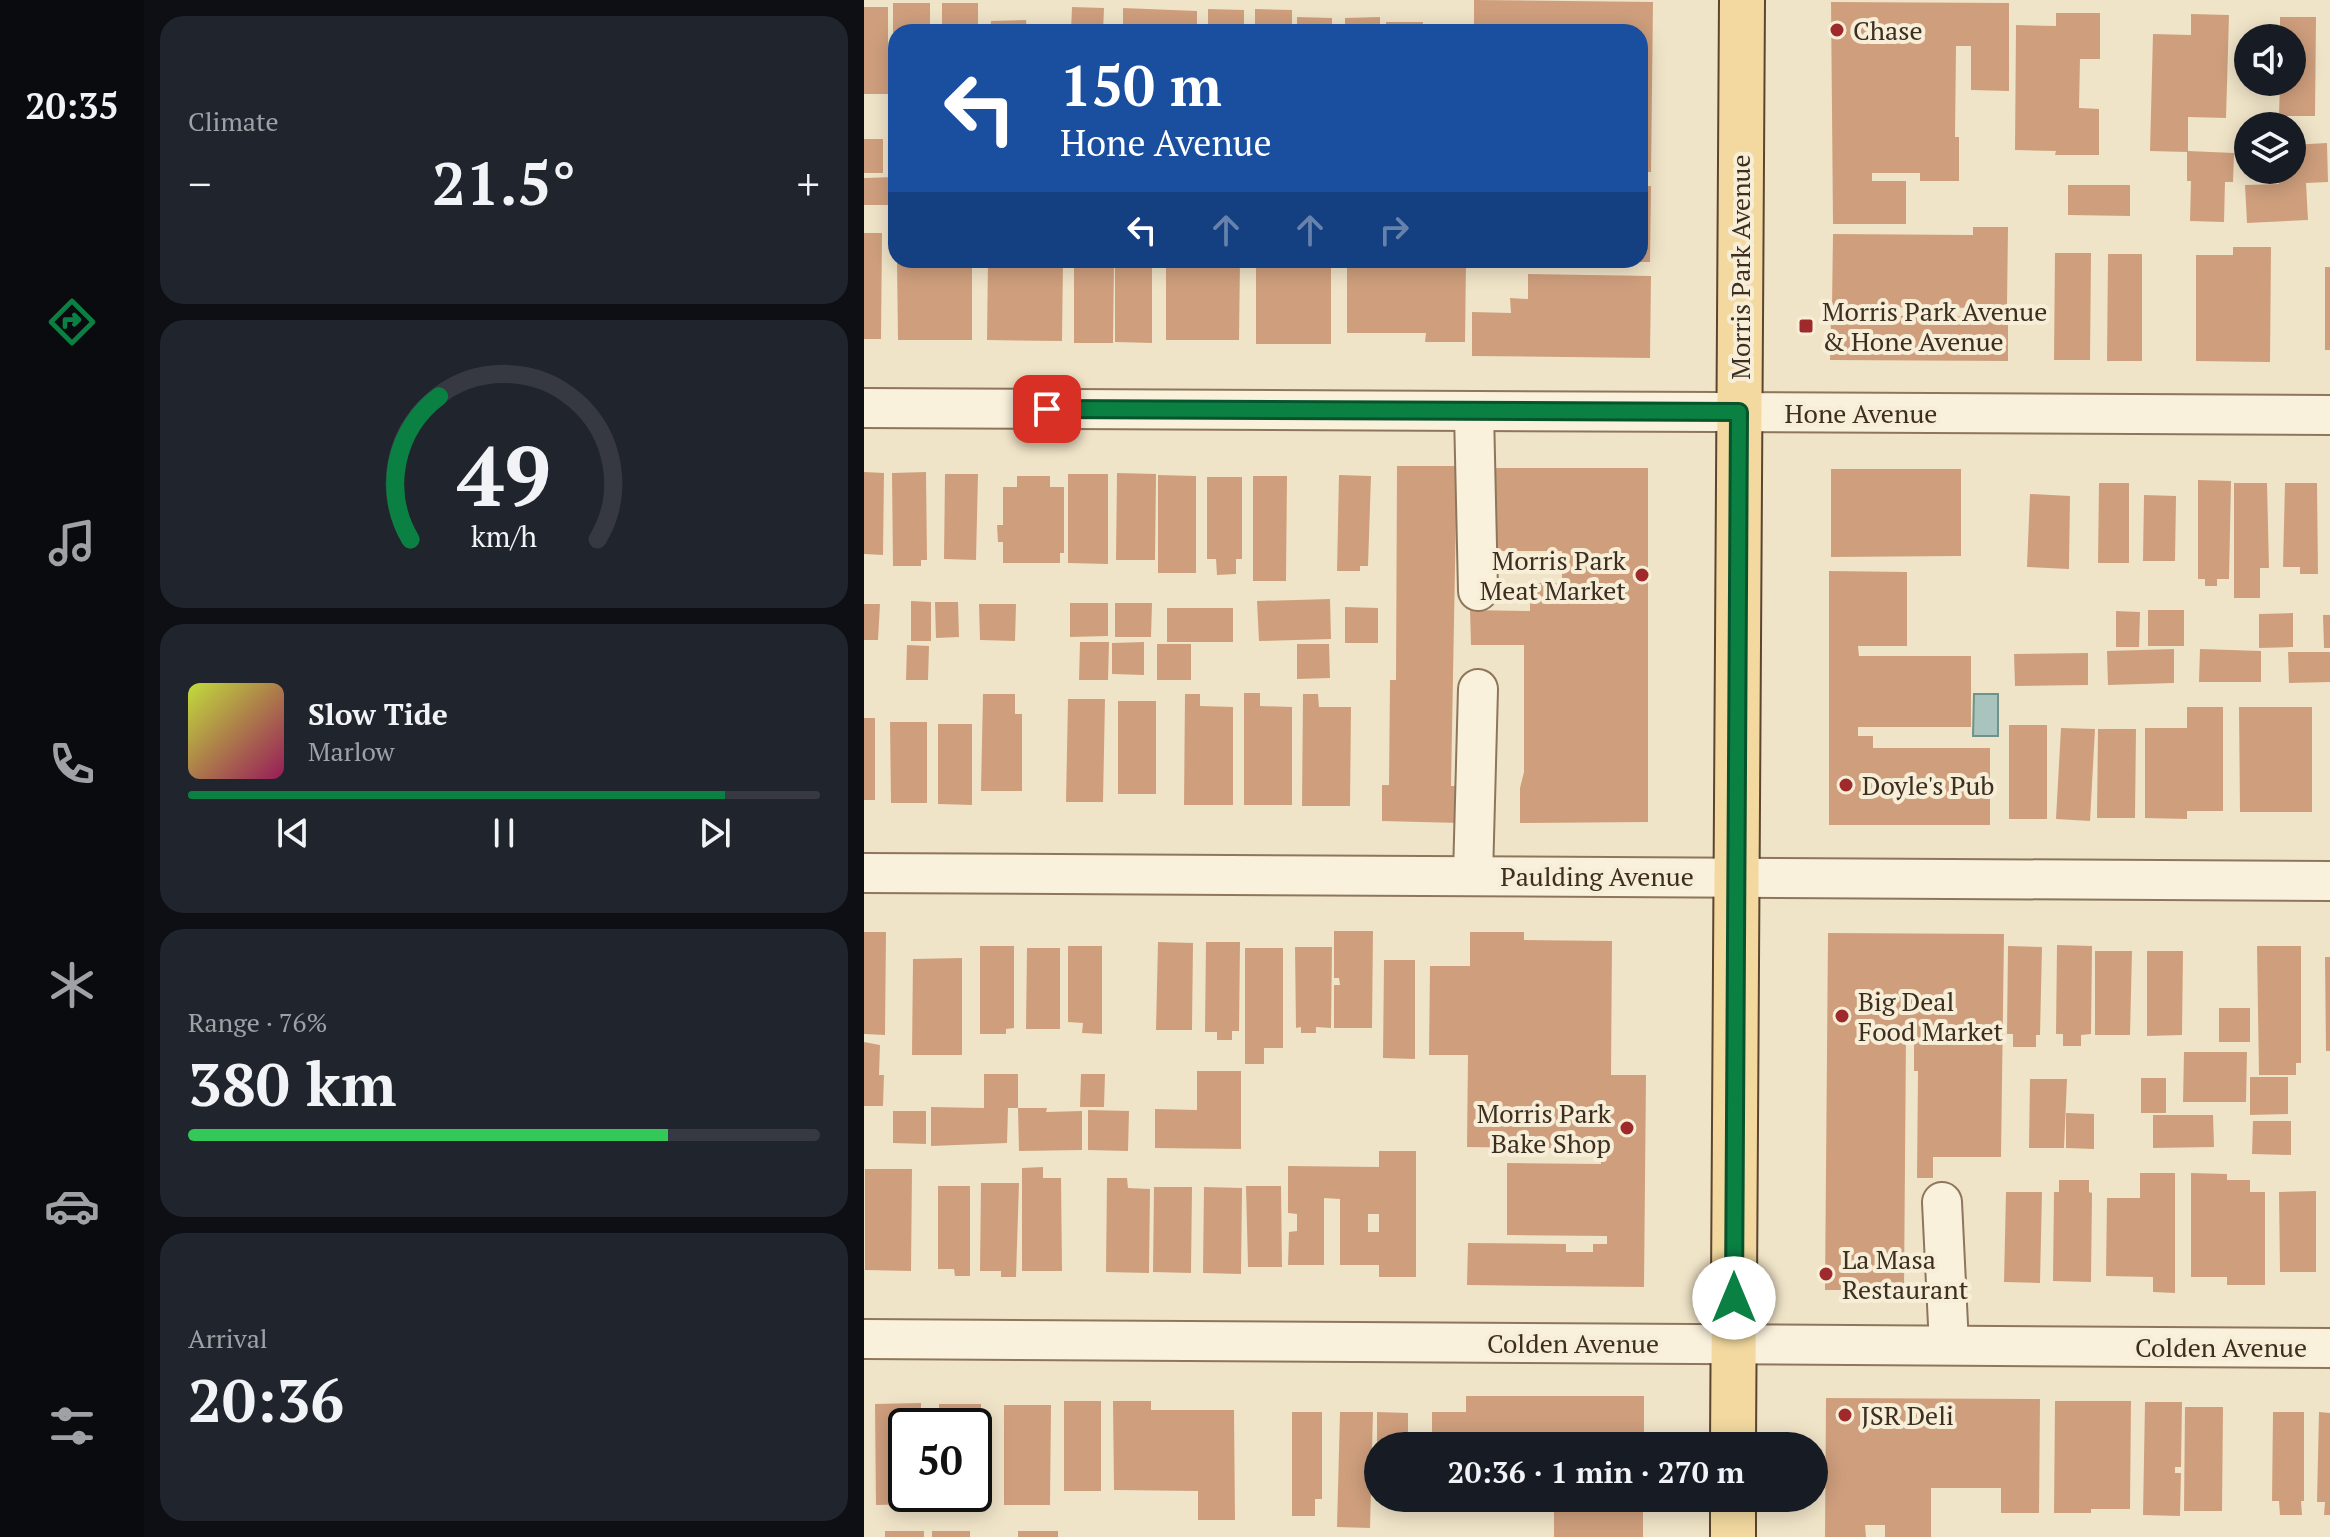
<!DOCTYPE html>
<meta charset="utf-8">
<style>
body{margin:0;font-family:"PT Serif",serif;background:#20242c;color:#f1f3f6;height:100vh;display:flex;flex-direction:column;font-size:30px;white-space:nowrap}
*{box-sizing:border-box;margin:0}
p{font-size:26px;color:#9ea1a6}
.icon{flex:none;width:44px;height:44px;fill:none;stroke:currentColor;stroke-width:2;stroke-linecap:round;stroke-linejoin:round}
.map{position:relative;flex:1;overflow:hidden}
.drawer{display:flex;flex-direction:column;gap:16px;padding:16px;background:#0d0f14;width:720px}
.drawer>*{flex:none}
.hud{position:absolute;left:24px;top:24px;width:760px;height:244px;border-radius:24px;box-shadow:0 4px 20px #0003;background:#1a4fa0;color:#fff;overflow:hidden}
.tools{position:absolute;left:1370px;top:24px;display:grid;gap:16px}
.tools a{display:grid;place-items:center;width:72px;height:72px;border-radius:50%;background:#171b24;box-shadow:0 4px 20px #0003;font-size:40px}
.speed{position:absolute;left:24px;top:1408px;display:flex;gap:16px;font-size:40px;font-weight:700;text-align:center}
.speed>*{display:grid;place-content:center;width:104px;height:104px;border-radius:50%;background:#171b24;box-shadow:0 4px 20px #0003;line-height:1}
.speed .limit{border:4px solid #111;border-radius:12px;background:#fff;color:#111}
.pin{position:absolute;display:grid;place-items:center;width:68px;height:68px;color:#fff;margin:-34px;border-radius:16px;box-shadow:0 4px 12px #0006}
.me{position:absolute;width:88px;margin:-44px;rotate:0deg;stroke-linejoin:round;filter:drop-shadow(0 0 6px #0008)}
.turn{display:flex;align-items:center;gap:28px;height:168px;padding:0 40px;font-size:36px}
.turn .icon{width:104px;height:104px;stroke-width:2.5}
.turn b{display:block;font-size:56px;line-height:68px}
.lanes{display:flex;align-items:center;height:76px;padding:0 40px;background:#0003;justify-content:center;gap:40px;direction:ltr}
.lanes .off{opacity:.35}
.big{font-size:60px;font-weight:800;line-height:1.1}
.drawer .card{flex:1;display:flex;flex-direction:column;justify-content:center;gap:12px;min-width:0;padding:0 28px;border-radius:24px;background:#20242c}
.drawer .dial{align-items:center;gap:0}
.dial svg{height:208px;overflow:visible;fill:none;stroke:#363941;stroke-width:7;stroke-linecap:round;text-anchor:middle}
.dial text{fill:#f1f3f6;stroke:none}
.song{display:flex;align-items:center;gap:24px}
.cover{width:96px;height:96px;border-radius:12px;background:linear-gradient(135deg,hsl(70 70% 55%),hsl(330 70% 35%))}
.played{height:8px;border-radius:4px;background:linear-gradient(90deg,#0b8043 85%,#363941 85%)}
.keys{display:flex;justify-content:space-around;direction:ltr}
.heat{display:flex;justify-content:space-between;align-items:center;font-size:44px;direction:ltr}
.charge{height:12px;border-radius:6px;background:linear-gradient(90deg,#34c759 76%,#363941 0)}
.trip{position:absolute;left:500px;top:1432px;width:464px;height:80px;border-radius:40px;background:#171b24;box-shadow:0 4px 20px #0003;font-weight:800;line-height:80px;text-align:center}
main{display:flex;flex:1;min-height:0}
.tabs{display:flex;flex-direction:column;width:144px;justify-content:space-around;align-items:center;background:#090b0e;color:#9ea1a6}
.tabs .icon{width:56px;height:56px}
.tabs .active{color:#0b8043}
.tabs b{font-size:36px;color:#f1f3f6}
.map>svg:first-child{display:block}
.water{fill:#a9c4bc;stroke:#6f938a;stroke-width:2}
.building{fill:#cf9f7d;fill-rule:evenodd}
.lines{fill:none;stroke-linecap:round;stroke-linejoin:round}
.minor-casing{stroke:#8d765c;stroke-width:42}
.major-casing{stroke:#5b4430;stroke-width:48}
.minor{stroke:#faf1dc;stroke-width:38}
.major{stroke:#f3d9a0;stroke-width:44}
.route-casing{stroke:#07532c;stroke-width:20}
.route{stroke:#0b8043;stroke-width:14}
.poi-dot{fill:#9e2a2b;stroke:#f7eed8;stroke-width:3}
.labels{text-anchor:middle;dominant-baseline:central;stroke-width:8;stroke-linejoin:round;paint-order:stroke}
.poi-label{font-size:26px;fill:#3d2e20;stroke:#f7eed8;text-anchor:start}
.street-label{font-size:26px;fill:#3d2e20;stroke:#f7eed8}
</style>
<main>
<nav class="tabs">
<b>20:35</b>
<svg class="icon active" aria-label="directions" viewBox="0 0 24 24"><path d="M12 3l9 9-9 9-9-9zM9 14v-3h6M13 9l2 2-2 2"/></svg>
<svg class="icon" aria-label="music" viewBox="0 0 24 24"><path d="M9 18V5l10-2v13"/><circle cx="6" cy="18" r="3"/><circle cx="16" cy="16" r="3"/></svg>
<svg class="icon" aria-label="phone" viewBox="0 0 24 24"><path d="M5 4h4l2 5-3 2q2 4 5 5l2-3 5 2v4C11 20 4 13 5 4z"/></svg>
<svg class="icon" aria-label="climate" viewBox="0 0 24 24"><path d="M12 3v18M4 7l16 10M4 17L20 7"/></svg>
<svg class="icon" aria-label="car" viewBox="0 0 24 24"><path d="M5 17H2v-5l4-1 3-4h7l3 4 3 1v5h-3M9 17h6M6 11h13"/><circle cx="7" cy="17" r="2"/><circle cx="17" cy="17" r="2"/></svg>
<svg class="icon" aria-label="filters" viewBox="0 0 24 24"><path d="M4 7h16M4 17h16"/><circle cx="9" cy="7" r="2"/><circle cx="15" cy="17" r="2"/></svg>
</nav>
<section class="drawer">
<div class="card"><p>Climate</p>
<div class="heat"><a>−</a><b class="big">21.5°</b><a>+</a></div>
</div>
<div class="card dial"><svg viewBox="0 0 100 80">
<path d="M14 69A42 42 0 1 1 86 69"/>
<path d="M14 69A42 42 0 0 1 25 14" stroke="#0b8043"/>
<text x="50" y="56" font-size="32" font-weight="700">49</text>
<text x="50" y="72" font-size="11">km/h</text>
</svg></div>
<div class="card">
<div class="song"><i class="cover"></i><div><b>Slow Tide</b><p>Marlow</p></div></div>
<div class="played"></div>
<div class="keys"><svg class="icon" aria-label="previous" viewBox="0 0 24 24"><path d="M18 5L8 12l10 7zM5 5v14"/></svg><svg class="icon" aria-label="pause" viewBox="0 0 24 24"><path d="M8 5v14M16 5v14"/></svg><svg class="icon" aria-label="next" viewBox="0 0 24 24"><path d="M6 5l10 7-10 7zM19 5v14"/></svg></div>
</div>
<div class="card"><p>Range · 76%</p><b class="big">380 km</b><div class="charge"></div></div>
<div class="card"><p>Arrival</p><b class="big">20:36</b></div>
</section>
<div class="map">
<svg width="1466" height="1537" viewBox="0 0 1466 1537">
<rect width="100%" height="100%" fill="#f0e4c8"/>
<polygon class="water" points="1110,694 1134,694 1134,736 1109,736"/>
<g class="building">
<polygon points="610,0 789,2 787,172 776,172 776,32 610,32"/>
<polygon points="967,2 1145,3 1145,91 1107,90 1107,46 1092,46 1091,137 1095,137 1095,181 1056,181 1056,173 1008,173 1008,181 1042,181 1042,224 969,224"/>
<polygon points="29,3 66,3 66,32 32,32 32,105 29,105"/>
<rect x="78" y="3" width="36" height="29"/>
<rect x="0" y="7" width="24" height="87"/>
<polygon points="208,7 240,8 239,32 207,32"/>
<polygon points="259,8 333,11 333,32 259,32"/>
<polygon points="344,9 380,10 380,32 344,32"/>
<polygon points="391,9 428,10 428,32 391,32"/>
<polygon points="1192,13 1236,13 1236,59 1216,59 1215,108 1235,109 1235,155 1191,155 1192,151 1151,150 1152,25 1192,26"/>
<polygon points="1327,14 1365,15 1362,118 1324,117 1324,151 1370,153 1369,182 1361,182 1360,222 1326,221 1327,181 1323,181 1323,152 1286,151 1289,34 1327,35"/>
<polygon points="433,17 468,18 468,32 433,32"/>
<polygon points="516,17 516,32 481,32 481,18"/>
<polygon points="1416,17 1452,17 1451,116 1415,116 1416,82 1428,82 1428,38 1416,38"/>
<polygon points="162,20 163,32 126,32 127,21"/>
<polygon points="522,22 559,22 558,32 522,32"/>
<rect x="0" y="139" width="19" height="34"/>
<polygon points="1463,143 1464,182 1442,183 1444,220 1383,223 1381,185 1415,184 1414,170 1428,170 1428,145"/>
<polygon points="32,177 32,205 0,205 0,178"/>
<polygon points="1204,185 1266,185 1266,216 1204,215"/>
<polygon points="776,186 787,186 786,262 776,262"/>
<polygon points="1109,227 1144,227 1143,308 968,307 969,234 1109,235"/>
<polygon points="0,233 18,233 17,339 0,339"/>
<polygon points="1369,247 1407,247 1406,362 1332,361 1332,255 1369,255"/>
<polygon points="1191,253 1227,253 1226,360 1190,360"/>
<polygon points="1244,254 1278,254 1278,361 1243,361"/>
<polygon points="33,260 108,260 108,340 34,340"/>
<polygon points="124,260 199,260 198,341 123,340"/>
<polygon points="210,260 250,260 249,343 210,343"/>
<polygon points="251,260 288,260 288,343 251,342"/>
<polygon points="302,260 376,260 375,340 302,340"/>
<rect x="392" y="260" width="75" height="84"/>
<polygon points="483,260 602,260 601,342 561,342 562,333 483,333"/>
<rect x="1461" y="267" width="5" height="83"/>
<polygon points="664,274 787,276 786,358 608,356 608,312 647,313 646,298 664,299"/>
<polygon points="967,315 1144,317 1144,361 966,360"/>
<polygon points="533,466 607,466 606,514 592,514 587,786 596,786 596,823 518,821 518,785 525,785 526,680 532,680"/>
<polygon points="625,468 784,468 784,822 656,823 656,788 660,772 660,645 607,645 606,610 666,611 666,583 698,583 698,551 625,551"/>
<polygon points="967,469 1097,469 1097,556 967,557"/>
<polygon points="0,472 20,473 19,555 0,554"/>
<polygon points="62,472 63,560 57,560 57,566 29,566 28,473"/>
<polygon points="253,473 292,474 291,560 252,560"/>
<polygon points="81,474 114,474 112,560 80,559"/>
<polygon points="204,474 244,474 244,564 204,563"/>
<polygon points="294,475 332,476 332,573 294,573"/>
<polygon points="475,475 507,476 504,566 496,566 496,571 473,571"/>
<polygon points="153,476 186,476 186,487 200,487 200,553 196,553 196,563 139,563 139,542 134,542 133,525 139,525 139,487 153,487"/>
<polygon points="389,476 423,476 422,581 389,581"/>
<polygon points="343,477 378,477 378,559 372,559 372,574 353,575 352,559 343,559"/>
<polygon points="1334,480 1367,481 1365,579 1353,579 1353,586 1341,586 1341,579 1334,579"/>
<polygon points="1235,483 1265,483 1265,563 1234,563"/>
<polygon points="1370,483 1403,483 1405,568 1396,568 1396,598 1370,598"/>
<polygon points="1421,483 1453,483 1454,574 1436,574 1436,567 1419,567"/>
<polygon points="1166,494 1206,496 1205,569 1163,567"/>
<polygon points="1280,495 1312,496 1311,561 1279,561"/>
<polygon points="965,571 1043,572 1043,646 994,646 995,656 1107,656 1107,727 994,727 994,736 1009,736 1009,748 1126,748 1126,825 965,825"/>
<polygon points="466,599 467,639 395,641 393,601"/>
<polygon points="47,601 67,602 67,641 47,641"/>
<polygon points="71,602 94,602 95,637 72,638"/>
<polygon points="206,603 244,603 244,636 206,637"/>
<polygon points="251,603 288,603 287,637 251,637"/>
<polygon points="0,604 16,604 14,640 0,640"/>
<polygon points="115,604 152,604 151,641 116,640"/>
<polygon points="481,607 514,608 514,643 481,643"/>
<rect x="303" y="608" width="66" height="34"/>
<rect x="1284" y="610" width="36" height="36"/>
<polygon points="1252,611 1276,612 1275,647 1252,647"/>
<polygon points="1429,613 1429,647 1395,648 1395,614"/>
<polygon points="1459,615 1466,615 1466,648 1460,648"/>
<polygon points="216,642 245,642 244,680 215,680"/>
<polygon points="280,642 280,675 248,674 248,643"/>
<rect x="293" y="644" width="34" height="36"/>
<polygon points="433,644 465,644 466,678 433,679"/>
<polygon points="43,645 65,646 64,680 42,680"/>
<polygon points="1310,649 1310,683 1244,685 1243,651"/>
<polygon points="1336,649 1397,651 1397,682 1335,682"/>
<polygon points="1424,652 1466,652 1466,682 1425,683"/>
<polygon points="1224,653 1224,685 1151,686 1150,654"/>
<polygon points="380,693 396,693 396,706 428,707 428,805 380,805"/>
<polygon points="119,694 151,694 151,714 158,714 158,791 117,791"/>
<polygon points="321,694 336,694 336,706 369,707 369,805 320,805"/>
<polygon points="439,694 454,694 455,707 487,707 486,806 438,806"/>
<polygon points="204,699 241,699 239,802 202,802"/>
<rect x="254" y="701" width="38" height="93"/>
<polygon points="1323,707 1359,707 1359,811 1323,811 1323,819 1281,818 1281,728 1323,728"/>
<polygon points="1375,707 1448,707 1448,812 1376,812"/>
<rect x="0" y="718" width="11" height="82"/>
<polygon points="26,722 63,722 63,803 27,803"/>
<polygon points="74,724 108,724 108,805 74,804"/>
<rect x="1145" y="725" width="38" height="94"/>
<polygon points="1197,728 1231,729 1226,821 1192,819"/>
<polygon points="1234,729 1272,729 1271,818 1233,818"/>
<polygon points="470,931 509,931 508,1028 470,1028 470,985 476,985 475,978 470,978"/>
<polygon points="0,932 22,932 21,1035 0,1034"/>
<path d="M606 932H660V940L748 941 747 1075H782L780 1287 603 1285 604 1243 702 1244V1252H729V1244H743V1236L643 1235V1163L737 1164V1156L691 1155 692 1148 603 1147 604 1055H565L566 966H606ZM726 1110H740V1119L726 1118Z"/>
<polygon points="964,933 1140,934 1137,1157 1069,1157 1069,1178 1053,1178 1054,1071 1050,1071 1050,1034 1042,1034 1040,1290 961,1290"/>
<polygon points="294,942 329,943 328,1030 292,1030"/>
<polygon points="342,942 376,942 375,1031 368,1031 368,1040 353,1040 353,1032 341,1032"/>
<polygon points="1193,945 1228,946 1227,1034 1217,1035 1217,1046 1199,1046 1199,1034 1192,1034"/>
<polygon points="116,946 150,946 150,1028 142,1029 142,1034 116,1034"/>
<polygon points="204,946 238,946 238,1034 218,1033 219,1023 204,1022"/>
<polygon points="1144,946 1178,947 1176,1035 1172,1035 1172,1047 1149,1047 1149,1034 1143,1034"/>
<polygon points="1393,946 1437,946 1437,1063 1432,1063 1432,1075 1395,1075"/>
<polygon points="431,947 468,947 467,1028 452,1027 452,1033 437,1033 437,1027 432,1028"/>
<polygon points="163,948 196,948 196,1029 162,1029"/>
<polygon points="381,948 419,948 419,1048 400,1048 400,1064 381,1064"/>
<polygon points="1231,951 1268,951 1266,1035 1231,1035"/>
<polygon points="1283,951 1319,951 1318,1035 1283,1036"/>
<polygon points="1461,957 1466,957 1466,1051 1462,1051"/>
<polygon points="98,958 98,1055 48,1055 49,959"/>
<polygon points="520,960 551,960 551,1059 519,1058"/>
<rect x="1355" y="1008" width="31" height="34"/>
<polygon points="0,1042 16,1045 15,1075 20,1075 19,1106 0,1106"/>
<polygon points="1320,1052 1383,1052 1382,1102 1319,1102"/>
<polygon points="333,1071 377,1071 377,1149 291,1148 291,1109 333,1110"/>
<polygon points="120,1074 154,1074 154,1108 144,1108 143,1143 67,1146 67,1107 120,1108"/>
<polygon points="217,1074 241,1074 240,1107 216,1107"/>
<polygon points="1386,1077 1424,1077 1424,1114 1386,1115"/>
<rect x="1277" y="1078" width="25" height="35"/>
<polygon points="1166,1079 1203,1079 1200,1148 1165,1148"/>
<polygon points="154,1108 183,1108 182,1112 218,1111 218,1150 155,1151"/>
<polygon points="224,1110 265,1111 264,1151 224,1150"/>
<polygon points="29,1111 62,1111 62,1144 29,1143"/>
<polygon points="1202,1113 1230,1114 1230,1149 1202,1148"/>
<polygon points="1289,1115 1349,1115 1350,1147 1289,1148"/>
<polygon points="1389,1121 1427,1121 1427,1155 1388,1154"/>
<path d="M515 1151H552V1277H515V1265H476V1199L460 1198V1265H424L425 1232 433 1231V1214L424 1213V1166L515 1167ZM504 1214H515V1232H504Z"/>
<polygon points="179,1167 179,1178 197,1178 198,1271 158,1271 158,1168"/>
<polygon points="1,1169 48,1169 47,1271 1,1270"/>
<polygon points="1276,1173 1311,1173 1311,1293 1289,1292 1289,1277 1242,1276 1243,1198 1276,1198"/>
<polygon points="1327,1173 1363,1174 1363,1180 1386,1180 1386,1192 1401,1192 1401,1285 1363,1285 1363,1277 1327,1277"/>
<polygon points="243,1178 263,1178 264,1188 286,1189 285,1273 242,1272"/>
<polygon points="1195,1180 1225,1180 1225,1192 1228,1193 1227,1282 1189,1281 1190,1192 1195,1192"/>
<polygon points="117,1183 155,1183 152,1277 137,1277 137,1271 116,1271"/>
<polygon points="74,1186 106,1186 106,1276 91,1276 90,1269 74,1269"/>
<polygon points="382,1186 417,1186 418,1267 384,1267"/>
<polygon points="290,1187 328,1187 327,1273 289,1272"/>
<polygon points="340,1187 378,1188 377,1274 339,1273"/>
<polygon points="1452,1191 1452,1272 1416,1272 1415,1192"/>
<polygon points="1142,1192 1178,1192 1176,1283 1140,1282"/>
<polygon points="602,1396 780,1396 780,1441 602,1441 602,1446 568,1446 568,1412 602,1412"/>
<polygon points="962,1398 1176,1399 1175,1513 1137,1513 1137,1488 1067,1488 1067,1537 1021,1537 1021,1525 1001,1525 1002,1537 961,1537"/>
<rect x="200" y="1401" width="37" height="90"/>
<polygon points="249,1401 287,1401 287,1410 370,1410 371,1520 334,1520 334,1491 250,1490"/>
<polygon points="1191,1401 1267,1401 1266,1509 1227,1509 1227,1513 1190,1513"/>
<polygon points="1281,1402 1318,1402 1317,1467 1311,1467 1311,1473 1317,1473 1316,1516 1279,1515"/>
<polygon points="57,1403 57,1426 42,1426 42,1494 58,1494 58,1504 12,1505 11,1404"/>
<polygon points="75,1404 117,1404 118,1498 98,1498 98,1494 110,1494 110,1426 75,1426"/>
<polygon points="140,1405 187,1405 186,1505 140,1505"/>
<polygon points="1321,1407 1359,1407 1358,1511 1320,1511"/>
<polygon points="428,1412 458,1412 458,1499 451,1499 451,1516 428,1516"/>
<polygon points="476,1412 509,1412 506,1528 473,1527"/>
<polygon points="513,1412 544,1413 544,1446 513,1446"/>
<polygon points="1409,1412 1440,1412 1440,1501 1437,1501 1438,1515 1416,1515 1415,1501 1408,1501"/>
<polygon points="1455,1412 1466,1413 1466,1515 1460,1515 1461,1502 1453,1502"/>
<rect x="690" y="1498" width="89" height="39"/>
<rect x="21" y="1531" width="39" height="6"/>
<rect x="68" y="1531" width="38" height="6"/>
<rect x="154" y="1531" width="40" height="6"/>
</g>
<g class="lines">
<defs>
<g id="minor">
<polyline points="0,408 1466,415"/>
<polyline points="610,412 614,591"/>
<polyline points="0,873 1466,881"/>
<polyline points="609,876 614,689"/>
<polyline points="1078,1202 1085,1345"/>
<polyline points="0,1339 1466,1348"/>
</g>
<g id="major">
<polyline points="869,1446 878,0"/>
<polyline points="869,1537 869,1498"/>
</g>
</defs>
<use href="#minor" class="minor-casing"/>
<use href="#major" class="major-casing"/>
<use href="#minor" class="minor"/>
<use href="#major" class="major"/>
</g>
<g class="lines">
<defs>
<polyline id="route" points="183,409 875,412 870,1298"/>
</defs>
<use href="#route" class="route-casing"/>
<use href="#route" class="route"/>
</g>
<g class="poi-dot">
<circle cx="973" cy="30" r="8"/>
<rect x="934" y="318" width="16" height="16" rx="4"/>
<circle cx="778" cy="575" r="8"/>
<circle cx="982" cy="785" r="8"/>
<circle cx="978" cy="1016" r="8"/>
<circle cx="763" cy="1128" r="8"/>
<circle cx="962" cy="1274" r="8"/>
<circle cx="981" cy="1415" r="8"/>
</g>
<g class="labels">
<g class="poi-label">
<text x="989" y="30">Chase</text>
<text x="958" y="311">Morris Park Avenue<tspan x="958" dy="30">&amp; Hone Avenue</tspan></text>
<text x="762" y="560" text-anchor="end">Morris Park<tspan x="762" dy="30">Meat Market</tspan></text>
<text x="998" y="785">Doyle's Pub</text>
<text x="994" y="1001">Big Deal<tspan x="994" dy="30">Food Market</tspan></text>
<text x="747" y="1113" text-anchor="end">Morris Park<tspan x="747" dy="30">Bake Shop</tspan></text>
<text x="978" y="1259">La Masa<tspan x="978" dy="30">Restaurant</tspan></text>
<text x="997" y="1415">JSR Deli</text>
</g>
<g class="street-label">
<text transform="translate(876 267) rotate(-90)">Morris Park Avenue</text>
<text x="997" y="413">Hone Avenue</text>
<text x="733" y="876">Paulding Avenue</text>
<text x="709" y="1343">Colden Avenue</text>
<text x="1357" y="1347">Colden Avenue</text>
</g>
</g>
</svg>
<div class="tools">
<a><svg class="icon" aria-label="sound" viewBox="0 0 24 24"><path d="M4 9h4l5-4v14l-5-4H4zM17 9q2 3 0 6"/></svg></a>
<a><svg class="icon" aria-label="layers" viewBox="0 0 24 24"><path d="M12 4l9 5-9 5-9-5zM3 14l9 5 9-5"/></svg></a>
</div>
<div class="speed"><div class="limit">50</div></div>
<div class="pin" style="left:183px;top:409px;background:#d93025"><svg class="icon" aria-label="arrive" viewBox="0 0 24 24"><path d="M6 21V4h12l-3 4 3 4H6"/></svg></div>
<svg class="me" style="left:870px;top:1298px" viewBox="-20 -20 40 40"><circle r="19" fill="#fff"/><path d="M0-13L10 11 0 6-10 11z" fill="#0b8043"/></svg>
<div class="trip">20:36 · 1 min · 270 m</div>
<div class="hud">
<div class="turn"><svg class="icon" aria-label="left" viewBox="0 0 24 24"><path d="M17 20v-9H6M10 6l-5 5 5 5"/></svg><div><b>150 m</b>Hone Avenue</div></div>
<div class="lanes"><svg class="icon" aria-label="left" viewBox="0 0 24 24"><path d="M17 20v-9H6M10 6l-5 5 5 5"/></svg><svg class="icon off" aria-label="ahead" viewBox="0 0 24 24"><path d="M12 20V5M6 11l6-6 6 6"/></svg><svg class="icon off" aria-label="ahead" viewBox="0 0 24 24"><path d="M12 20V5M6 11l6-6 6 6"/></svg><svg class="icon off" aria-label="right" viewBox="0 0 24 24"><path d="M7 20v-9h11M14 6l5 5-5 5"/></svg></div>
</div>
</div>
</main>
